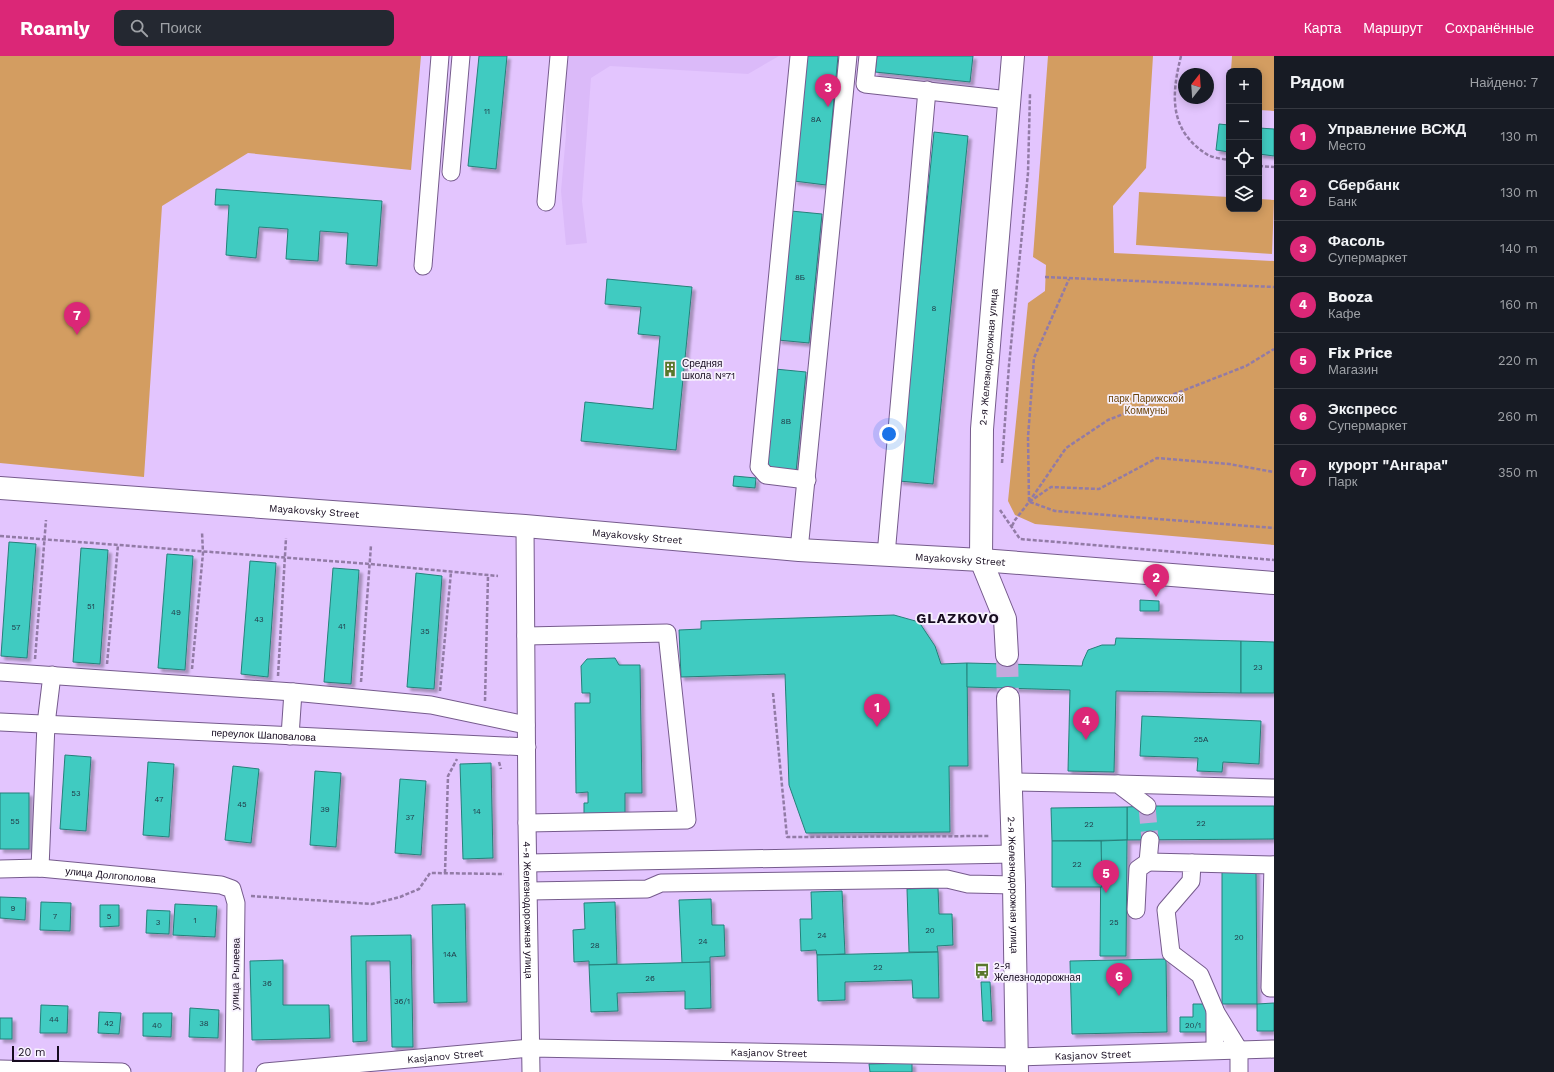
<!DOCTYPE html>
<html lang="ru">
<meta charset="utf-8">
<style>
:root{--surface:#171b24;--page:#242831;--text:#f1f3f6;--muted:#9ea1a6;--line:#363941;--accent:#db2777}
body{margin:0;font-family:"Work Sans",sans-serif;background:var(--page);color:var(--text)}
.controls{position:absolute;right:12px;top:12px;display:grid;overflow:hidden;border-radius:8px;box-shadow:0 2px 10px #0003}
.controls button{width:36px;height:36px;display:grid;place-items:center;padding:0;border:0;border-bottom:1px solid var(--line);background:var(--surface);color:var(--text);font:20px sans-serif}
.compass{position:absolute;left:1178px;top:12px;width:36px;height:36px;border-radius:50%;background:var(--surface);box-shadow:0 2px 10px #0003;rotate:17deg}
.scale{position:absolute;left:12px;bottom:10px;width:47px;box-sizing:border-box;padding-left:4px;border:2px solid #160b1f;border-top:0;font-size:11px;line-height:14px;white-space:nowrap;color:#160b1f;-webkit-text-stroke:3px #f7f1fd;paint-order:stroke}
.you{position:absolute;left:889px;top:378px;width:14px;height:14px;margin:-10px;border:3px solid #fff;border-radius:50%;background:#1a73e8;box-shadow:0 0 0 6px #1a73e833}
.badge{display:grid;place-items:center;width:26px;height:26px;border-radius:50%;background:var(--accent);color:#fff;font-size:13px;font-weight:700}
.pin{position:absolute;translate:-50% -33px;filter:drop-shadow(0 1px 2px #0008)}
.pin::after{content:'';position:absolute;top:21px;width:14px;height:12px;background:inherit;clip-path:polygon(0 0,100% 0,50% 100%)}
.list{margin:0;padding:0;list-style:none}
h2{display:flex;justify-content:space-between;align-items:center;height:52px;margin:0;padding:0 16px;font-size:17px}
h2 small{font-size:13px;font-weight:400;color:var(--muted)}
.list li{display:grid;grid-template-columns:26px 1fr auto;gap:12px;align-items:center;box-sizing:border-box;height:56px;padding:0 16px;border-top:1px solid var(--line)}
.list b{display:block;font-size:15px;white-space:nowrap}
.list p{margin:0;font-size:13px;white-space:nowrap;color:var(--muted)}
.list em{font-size:13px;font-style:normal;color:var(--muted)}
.icon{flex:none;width:22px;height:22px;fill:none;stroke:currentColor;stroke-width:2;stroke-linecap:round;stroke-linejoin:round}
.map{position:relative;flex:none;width:1274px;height:1016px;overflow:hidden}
header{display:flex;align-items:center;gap:24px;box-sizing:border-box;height:56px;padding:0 20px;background:var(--accent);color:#fff}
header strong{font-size:19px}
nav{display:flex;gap:22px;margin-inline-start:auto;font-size:14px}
.search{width:280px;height:36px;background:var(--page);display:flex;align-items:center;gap:10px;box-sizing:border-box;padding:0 14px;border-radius:8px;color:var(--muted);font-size:15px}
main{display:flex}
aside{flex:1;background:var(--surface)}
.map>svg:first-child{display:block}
.built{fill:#dbbaf9}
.green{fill:#d39d61}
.building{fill:#41cbc1;stroke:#25807a;filter:url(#shadow)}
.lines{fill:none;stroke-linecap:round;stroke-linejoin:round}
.minor-tunnel{stroke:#c4a9dd;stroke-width:17;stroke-dasharray:17 8;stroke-linecap:butt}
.major-tunnel{stroke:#c4a9dd;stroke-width:22;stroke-dasharray:22 11;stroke-linecap:butt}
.minor-casing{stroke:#765b8d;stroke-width:19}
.major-casing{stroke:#765b8d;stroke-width:24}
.path{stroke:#927ba6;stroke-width:2.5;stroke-dasharray:4 2;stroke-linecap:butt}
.minor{stroke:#fff;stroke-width:17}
.major{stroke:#fff;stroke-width:22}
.labels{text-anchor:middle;stroke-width:3.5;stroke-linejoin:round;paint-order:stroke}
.number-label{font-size:8px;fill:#213b48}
.street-label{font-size:10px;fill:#160b1f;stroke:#f7f1fd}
.poi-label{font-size:10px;fill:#160b1f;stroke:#f7f1fd;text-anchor:start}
.park-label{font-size:10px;fill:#6d4409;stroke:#f7f1fd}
.district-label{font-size:14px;font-weight:bold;letter-spacing:1px;fill:#160b1f;stroke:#f7f1fd}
</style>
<header>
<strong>Roamly</strong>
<div class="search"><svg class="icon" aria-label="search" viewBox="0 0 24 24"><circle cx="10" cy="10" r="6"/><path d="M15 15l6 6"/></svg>Поиск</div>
<nav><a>Карта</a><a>Маршрут</a><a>Сохранённые</a></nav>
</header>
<main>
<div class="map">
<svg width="1274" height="1016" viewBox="0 0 1274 1016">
<defs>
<filter id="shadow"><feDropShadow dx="3.5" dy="3.5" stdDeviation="1" flood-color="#0004"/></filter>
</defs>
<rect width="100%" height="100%" fill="#e3c5fe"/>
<!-- built -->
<polygon class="built" points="569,0 779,0 748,18 610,10 591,22 582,145 587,187 566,189 561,135 566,79 565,21"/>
<!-- green -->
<g class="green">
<polygon points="0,0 421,0 411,114 248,97 162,150 144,421 0,407"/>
<polygon points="1048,0 1153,0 1146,112 1113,150 1114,197 1274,205 1274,489 1035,468 1015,459 1008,445 1028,247 1045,235 1046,209 1033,201"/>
<polygon points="1232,0 1274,0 1274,55 1259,54 1259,15 1231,15"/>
<polygon points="1139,136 1229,141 1229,153 1259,153 1259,143 1274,144 1272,198 1136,189"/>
</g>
<!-- building -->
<g class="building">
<polygon points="479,0 507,0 496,113 468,110"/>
<polygon points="807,0 838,0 826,129 794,125"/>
<polygon points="877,0 973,0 970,26 875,16"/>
<polygon points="1219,68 1229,69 1229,96 1216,94"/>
<polygon points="1259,72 1274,73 1274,100 1259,98"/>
<polygon points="934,76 968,80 933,428 899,425"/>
<polygon points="216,133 382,145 377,210 346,208 348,177 320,175 318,205 286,203 288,173 259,171 256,202 226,199 229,149 215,149"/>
<polygon points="791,155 822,158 809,287 778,284"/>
<polygon points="607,223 692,231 676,394 581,385 585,346 653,353 660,280 638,278 641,251 605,248"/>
<polygon points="775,313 806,316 796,416 765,413"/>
<polygon points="734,420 756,422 755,432 733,430"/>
<polygon points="9,486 36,488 27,602 1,600"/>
<polygon points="81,492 108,494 100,608 73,606"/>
<polygon points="167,498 193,500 185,614 158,612"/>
<polygon points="250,505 276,507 268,621 241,618"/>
<polygon points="333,512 359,514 351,628 324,626"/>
<polygon points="416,517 442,520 434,633 407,631"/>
<polygon points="1140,544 1159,545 1159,555 1140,555"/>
<polygon points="894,559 919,566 935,590 941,608 967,607 968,710 949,710 950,776 806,777 789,729 785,618 681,621 679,574 701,573 701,565"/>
<polygon points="1116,582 1241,585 1241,637 1116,635 1114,716 1068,715 1070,634 967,631 967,607 1082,610 1083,605 1088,594 1102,589 1115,589"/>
<polygon points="1241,585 1274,586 1274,637 1241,637"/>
<polygon points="615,602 619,609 640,609 642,737 625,737 625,759 584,759 584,747 588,747 588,736 576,737 575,647 590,647 590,637 582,637 581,610 587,603"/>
<polygon points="1142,660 1261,665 1259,708 1223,706 1222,716 1197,715 1198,702 1140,700"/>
<polygon points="65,699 91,701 86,775 60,773"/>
<polygon points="148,706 174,708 169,781 143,779"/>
<polygon points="491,707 493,802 463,803 460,708"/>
<polygon points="233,710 259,713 251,787 225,784"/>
<polygon points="315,715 341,717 336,791 310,789"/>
<polygon points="400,723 426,725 421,799 395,797"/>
<rect x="0" y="737" width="29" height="56"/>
<polygon points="1147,750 1274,750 1274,783 1127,784 1127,751"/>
<polygon points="1127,751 1127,784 1052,785 1051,752"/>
<polygon points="1127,784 1126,900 1100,900 1101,785"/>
<polygon points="1052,785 1101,785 1102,831 1052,831"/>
<polygon points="1222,814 1256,814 1257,948 1222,948"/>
<polygon points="938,832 939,858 952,858 953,889 937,890 938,896 909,896 907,833"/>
<polygon points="842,835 845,898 817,899 816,894 801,895 800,863 812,863 811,836"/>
<polygon points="0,841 26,842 25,864 0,862"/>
<polygon points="711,843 712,869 724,869 725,900 710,901 710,906 682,907 679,844"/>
<polygon points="41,846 71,847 70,875 40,874"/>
<polygon points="615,846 617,908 589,909 589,905 574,906 573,874 585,873 584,847"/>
<polygon points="175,848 217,850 215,881 173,879"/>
<polygon points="465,848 467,946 434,947 432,849"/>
<polygon points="100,849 119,849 119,870 100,871"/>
<polygon points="147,854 170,855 169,878 146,877"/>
<polygon points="411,879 413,991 392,991 390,905 366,905 367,985 353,986 351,880"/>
<polygon points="938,896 939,942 913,942 912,924 845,926 845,944 818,945 817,899"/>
<polygon points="1166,903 1167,976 1072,978 1070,905"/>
<polygon points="283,904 283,949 329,949 330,982 252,984 250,905"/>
<polygon points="710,906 711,952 685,953 685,935 617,937 618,955 591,956 589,909"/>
<polygon points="981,926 990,926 992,965 983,965"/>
<polygon points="1274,947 1274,975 1257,975 1257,948"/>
<polygon points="1193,948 1207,948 1207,976 1180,976 1180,961 1193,961"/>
<polygon points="41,949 68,950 67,977 40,977"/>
<polygon points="190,952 219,954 218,982 189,981"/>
<polygon points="99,956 121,957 119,978 98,977"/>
<polygon points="143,957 172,957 171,981 143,980"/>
<rect x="0" y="962" width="12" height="21"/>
<polygon points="912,1007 912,1016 870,1016 869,1008"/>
</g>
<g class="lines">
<!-- minor-tunnel -->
<polyline class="minor-tunnel" points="1147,750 1150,784"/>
<!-- major-tunnel -->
<polyline class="major-tunnel" points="1007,599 1008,642"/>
<!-- minor casing -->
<g class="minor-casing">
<g id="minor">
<polyline points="799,0 759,411 766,419 807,424"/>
<polyline points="868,0 865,28 1009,44"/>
<polyline points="451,116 461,0"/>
<polyline points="546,146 559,0"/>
<polyline points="423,210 440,0"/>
<path id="s1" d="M525 470 527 767 531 1016"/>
<polyline points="799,494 848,0"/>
<polyline points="886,499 927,34"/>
<polyline points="526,580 667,577 687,764 527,767"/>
<polyline points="0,616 293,636 431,649 526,669"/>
<path id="s2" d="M0 666 527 691"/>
<polyline points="290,680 293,636"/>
<polyline points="1011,726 1118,728 1147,750"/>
<polyline points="1118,728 1274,732"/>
<polyline points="1150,784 1148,806 1192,807 1191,825 1166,854 1171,897 1200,919 1215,954 1215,994"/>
<polyline points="528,807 1013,798"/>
<polyline points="1192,807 1274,809"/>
<polyline points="1273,809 1270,932 1274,932"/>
<polyline points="40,812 46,668 52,619"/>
<path id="s3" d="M0 813 40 812 221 829 232 833 236 847 234 1016"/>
<polyline points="529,835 647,833 661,827 947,823 968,828 1014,829"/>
<polyline points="1136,854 1138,813 1148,806"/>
<polyline points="1215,955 1239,994 1239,1016"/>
<polyline points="0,1013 122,1016"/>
<path id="s4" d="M265 1016 531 992 1017 1001 1274 993"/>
</g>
</g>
<!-- major casing -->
<g class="major-casing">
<g id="major">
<path id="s5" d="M0 432 525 470 799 494 981 504 1274 527"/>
<path id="s6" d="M1007 599 1005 563 981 504 982 373 1013 0"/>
<path id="s7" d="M1008 642 1014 829 1017 1016"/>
</g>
</g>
<!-- path -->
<g class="path">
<path d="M1181 0C1171 40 1169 75 1208 99 1214 102 1223 103 1229 104"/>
<polyline points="1259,110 1274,111"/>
<polyline points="1045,221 1274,231"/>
<polyline points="1002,407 1009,309 1028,117 1030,38"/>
<polyline points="1029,445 1028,381 1034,302 1069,223"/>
<polyline points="1029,446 1066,392 1108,364 1246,310 1274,293"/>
<polyline points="1030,446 1055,455 1274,472"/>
<polyline points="1000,454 1020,483 1274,504"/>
<polyline points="1012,470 1015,464 1029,446 1051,431 1099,433 1157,402 1229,408 1274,416"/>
<polyline points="0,480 370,508 498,520"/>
<polyline points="35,603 46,464"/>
<polyline points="107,608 118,489"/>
<polyline points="192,613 203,497 202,476"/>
<polyline points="278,620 286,482"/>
<polyline points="361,626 371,489"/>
<polyline points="440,635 451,516"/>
<polyline points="773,637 787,781 989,780"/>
<polyline points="485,645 488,519"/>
<polyline points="499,706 501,713"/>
<polyline points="445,817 448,720 457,703"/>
<polyline points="251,840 372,848 400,841 419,833 430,817 504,818"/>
</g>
<!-- minor -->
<use href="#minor" class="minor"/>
<!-- major -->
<use href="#major" class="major"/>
</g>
<!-- icons -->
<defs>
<g id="building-bare" transform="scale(1.2)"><path d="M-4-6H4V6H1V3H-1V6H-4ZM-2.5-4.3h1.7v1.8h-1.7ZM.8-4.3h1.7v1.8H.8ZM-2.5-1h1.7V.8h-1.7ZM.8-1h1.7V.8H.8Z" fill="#59772c" stroke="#f7f1fd" stroke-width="2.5" paint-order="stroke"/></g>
<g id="bus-bare" transform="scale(1.2)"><path d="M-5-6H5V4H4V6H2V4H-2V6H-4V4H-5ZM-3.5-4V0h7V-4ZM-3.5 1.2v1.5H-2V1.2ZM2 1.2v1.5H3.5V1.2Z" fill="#59772c" stroke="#f7f1fd" stroke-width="2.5" paint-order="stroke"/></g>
</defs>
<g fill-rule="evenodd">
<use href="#building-bare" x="670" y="313"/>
<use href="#bus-bare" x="982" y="915"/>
</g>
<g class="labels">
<!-- number labels -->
<g class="number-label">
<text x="487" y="58">11</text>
<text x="816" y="66">8А</text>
<text x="800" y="224">8Б</text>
<text x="934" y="255">8</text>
<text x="786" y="368">8В</text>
<text x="91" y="553">51</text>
<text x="176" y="559">49</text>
<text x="259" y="566">43</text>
<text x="342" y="573">41</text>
<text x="16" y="574">57</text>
<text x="425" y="578">35</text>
<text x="1258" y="614">23</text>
<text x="1201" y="686">25А</text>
<text x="76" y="740">53</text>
<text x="159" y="746">47</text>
<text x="242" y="751">45</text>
<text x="325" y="756">39</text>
<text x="477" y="758">14</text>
<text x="410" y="764">37</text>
<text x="15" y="768">55</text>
<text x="1201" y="770">22</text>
<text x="1089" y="771">22</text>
<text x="1077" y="811">22</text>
<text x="13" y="855">9</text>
<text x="55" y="863">7</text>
<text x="109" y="863">5</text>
<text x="195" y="867">1</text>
<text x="158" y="869">3</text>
<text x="1114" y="869">25</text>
<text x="930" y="877">20</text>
<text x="822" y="882">24</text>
<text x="1239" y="884">20</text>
<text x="703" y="888">24</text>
<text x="595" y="892">28</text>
<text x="450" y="901">14А</text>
<text x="878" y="914">22</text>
<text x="650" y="925">26</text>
<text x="267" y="930">36</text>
<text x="402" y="948">36/1</text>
<text x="54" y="966">44</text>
<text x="109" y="970">42</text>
<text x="204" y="970">38</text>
<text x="157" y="972">40</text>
<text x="1193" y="972">20/1</text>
</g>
<!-- street labels -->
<g class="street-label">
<text dy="4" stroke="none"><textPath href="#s6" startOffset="303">2-я Железнодорожная улица</textPath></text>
<text dy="4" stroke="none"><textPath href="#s5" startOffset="315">Mayakovsky Street</textPath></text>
<text dy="4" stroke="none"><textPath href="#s5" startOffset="639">Mayakovsky Street</textPath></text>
<text dy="4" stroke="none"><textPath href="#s5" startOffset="963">Mayakovsky Street</textPath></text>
<text dy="4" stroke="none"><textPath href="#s2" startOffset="264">переулок Шаповалова</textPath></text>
<text dy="4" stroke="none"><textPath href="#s3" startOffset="111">улица Долгополова</textPath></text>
<text dy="4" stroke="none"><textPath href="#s7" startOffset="187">2-я Железнодорожная улица</textPath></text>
<text dy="4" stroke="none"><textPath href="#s1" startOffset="384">4-я Железнодорожная улица</textPath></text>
<text transform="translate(235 918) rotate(-89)" y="4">улица Рылеева</text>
<text dy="4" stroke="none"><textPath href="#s4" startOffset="505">Kasjanov Street</textPath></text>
<text dy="4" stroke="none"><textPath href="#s4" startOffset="829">Kasjanov Street</textPath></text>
<text dy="4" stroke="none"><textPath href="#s4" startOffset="181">Kasjanov Street</textPath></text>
</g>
<!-- poi labels -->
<g class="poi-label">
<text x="682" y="311">Средняя<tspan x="682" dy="12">школа №71</tspan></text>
<text x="994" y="913">2-я<tspan x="994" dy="12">Железнодорожная</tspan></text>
</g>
<!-- park labels -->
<g class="park-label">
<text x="1146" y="346">парк Парижской<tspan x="1146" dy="12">Коммуны</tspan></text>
</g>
<!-- district labels -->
<g class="district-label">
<text x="958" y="567">GLAZKOVO</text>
</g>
</g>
</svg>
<div class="controls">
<button>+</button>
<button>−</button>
<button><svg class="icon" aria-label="locate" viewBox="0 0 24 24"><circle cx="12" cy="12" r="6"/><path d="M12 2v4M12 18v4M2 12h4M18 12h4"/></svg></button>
<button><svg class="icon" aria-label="layers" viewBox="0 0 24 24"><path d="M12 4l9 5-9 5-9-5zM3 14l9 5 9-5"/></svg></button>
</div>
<svg class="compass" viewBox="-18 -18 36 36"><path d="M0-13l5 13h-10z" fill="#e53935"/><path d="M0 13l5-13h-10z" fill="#9ea1a6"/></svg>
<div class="scale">20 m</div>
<div class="you"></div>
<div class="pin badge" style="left:877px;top:671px">1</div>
<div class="pin badge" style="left:1156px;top:541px">2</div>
<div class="pin badge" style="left:828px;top:51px">3</div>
<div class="pin badge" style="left:1086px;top:684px">4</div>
<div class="pin badge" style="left:1106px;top:837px">5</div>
<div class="pin badge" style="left:1119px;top:940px">6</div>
<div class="pin badge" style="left:77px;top:279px">7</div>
</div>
<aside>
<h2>Рядом<small>Найдено: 7</small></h2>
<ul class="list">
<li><span class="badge">1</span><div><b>Управление ВСЖД</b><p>Место</p></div><em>130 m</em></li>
<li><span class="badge">2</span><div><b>Сбербанк</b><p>Банк</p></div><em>130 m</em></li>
<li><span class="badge">3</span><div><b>Фасоль</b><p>Супермаркет</p></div><em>140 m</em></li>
<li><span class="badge">4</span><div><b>Booza</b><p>Кафе</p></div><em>160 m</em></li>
<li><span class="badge">5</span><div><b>Fix Price</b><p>Магазин</p></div><em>220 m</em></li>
<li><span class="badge">6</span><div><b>Экспресс</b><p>Супермаркет</p></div><em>260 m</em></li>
<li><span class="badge">7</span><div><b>курорт &quot;Ангара&quot;</b><p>Парк</p></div><em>350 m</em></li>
</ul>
</aside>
</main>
